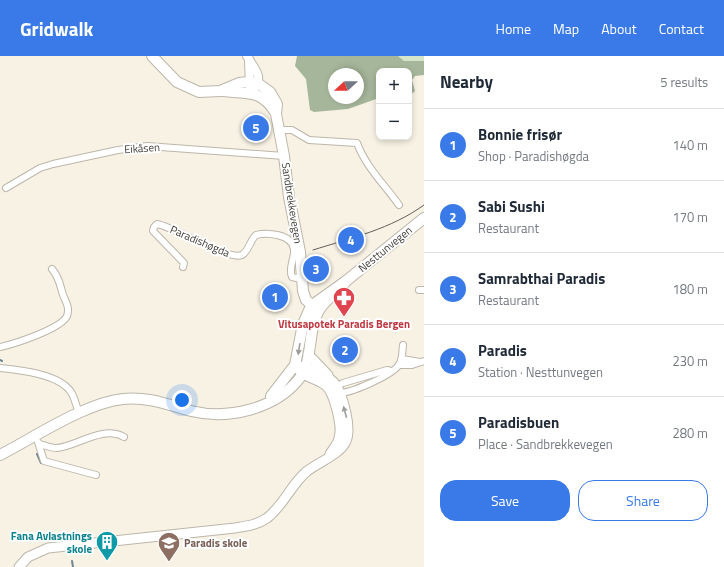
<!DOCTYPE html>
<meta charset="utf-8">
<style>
:root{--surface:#fff;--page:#f6f6f7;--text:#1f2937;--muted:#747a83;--line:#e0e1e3;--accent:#3a7ae8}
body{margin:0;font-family:"Titillium Web",sans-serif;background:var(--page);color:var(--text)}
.controls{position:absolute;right:12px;top:12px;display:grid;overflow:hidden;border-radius:8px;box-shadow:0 2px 6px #0003}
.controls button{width:36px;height:36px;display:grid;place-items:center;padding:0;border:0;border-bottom:1px solid var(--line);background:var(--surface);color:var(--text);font:20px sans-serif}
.compass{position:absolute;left:328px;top:12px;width:36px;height:36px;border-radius:50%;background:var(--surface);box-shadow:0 2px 6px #0003;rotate:249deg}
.you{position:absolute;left:182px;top:344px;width:14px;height:14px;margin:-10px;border:3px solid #fff;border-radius:50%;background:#1a73e8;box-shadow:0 0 0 6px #1a73e833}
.badge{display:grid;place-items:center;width:26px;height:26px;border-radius:50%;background:var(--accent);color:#fff;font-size:13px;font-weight:700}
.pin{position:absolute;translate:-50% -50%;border:2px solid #fff;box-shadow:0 1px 4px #0006}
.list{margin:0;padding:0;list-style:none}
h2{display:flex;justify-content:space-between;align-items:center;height:52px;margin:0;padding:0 16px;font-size:17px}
h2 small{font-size:13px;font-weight:400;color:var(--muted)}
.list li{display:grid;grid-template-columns:26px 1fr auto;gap:12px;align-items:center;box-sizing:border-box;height:72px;padding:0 16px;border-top:1px solid var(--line)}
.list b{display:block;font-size:15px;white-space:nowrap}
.list p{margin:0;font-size:13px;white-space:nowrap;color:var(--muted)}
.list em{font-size:13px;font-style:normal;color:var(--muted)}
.actions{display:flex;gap:8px;padding:12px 16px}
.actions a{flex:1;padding:9px 0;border:1px solid var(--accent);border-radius:16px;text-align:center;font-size:14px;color:var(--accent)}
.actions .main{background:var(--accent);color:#fff}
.map{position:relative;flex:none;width:424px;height:511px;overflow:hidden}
header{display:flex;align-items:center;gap:24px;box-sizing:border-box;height:56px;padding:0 20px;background:var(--accent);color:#fff}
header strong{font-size:19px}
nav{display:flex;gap:22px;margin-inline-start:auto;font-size:14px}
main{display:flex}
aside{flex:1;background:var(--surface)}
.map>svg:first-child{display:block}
.green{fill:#d4e5c9}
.forest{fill:#a6b69a;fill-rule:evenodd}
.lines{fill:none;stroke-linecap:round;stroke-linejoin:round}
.stream{stroke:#708691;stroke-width:2}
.minor-casing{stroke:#bcb7aa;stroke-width:8}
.tertiary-casing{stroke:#bcb7aa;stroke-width:10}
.secondary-casing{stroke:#bcb7aa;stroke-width:11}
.primary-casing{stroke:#bcb7aa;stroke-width:12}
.minor{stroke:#fff;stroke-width:6}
.tertiary{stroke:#fff;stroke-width:8}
.secondary{stroke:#fff;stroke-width:9}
.primary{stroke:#fff;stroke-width:10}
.tram{stroke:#625f58;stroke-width:1}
.oneway{fill:#9f9e9b}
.labels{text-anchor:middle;stroke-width:4;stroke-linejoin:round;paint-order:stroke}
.street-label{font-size:11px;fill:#3f3d37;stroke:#fff}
.health-label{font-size:11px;font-weight:bold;fill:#be3a42;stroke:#fff}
.culture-label{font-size:11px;font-weight:bold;fill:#0d838f;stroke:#fff;text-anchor:end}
.education-label{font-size:11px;font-weight:bold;fill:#785e54;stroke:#fff;text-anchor:start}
</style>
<header>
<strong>Gridwalk</strong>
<nav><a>Home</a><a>Map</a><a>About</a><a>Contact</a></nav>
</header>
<main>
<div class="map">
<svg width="424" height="511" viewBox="0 0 424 511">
<rect width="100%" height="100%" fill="#f8f2e5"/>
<!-- green -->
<polygon class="green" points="398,0 424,0 424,5 404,5"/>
<!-- forest -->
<path class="forest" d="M297 0H398L404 5H424V19L415 20 412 24 415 35 409 40V15H379V42L348 53 314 56 310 54 306 23 295 10ZM334 18H358V42H334Z"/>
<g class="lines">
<!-- stream -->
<g class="stream">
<polyline points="0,304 2,305"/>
<polyline points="37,398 41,407"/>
<polyline points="72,505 73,511"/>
</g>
<!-- minor casing -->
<g class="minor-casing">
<g id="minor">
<path d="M280 74H292L309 84 357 87C366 111 384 128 399 149"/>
<polyline points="6,132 40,112 53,108 118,94 147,90 284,100"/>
<path d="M183 211 184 207 153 175 154 171 157 168C175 171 228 205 242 199 249 195 250 184 256 179 267 176 292 178 294 193 295 203 288 211 292 221L301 223"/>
<polyline points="419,234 424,234"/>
<path d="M0 291C14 288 61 273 67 260 70 252 66 246 63 239 60 229 59 221 52 213"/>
<polyline points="402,303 420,306"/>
<polyline points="399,309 412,309 424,305"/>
<path d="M0 312C20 314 59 318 71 336 75 342 76 350 79 357"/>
<polyline points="334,332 343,327 387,314 391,315"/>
<path d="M336 337C348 339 390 320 398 310 403 305 402 296 403 289"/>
<polyline points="38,386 44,405 96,419"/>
<path d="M39 388C45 389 50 392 57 392 78 390 102 369 124 381"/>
</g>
</g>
<!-- tertiary casing -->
<g class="tertiary-casing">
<g id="tertiary">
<path d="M247 0C256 16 265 20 251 37"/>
<polyline points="249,3 250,31"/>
</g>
</g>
<!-- secondary casing -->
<g class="secondary-casing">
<g id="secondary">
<polyline points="308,298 328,319"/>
<path d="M298 313C305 322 316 322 325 329 334 335 343 371 339 382 338 388 333 393 330 398"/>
<path d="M19 511 28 501 48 492 235 472C247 470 257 469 267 462 283 450 291 429 306 416 318 406 340 399 346 385 352 372 343 341 336 329 329 319 311 312 299 310"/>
</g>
</g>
<!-- primary casing -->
<g class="primary-casing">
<g id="primary">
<polyline points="152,0 177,26 199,36 220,35 239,27 248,26 259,28 270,36 277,48 276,58 284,100 289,141 300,196 303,235 306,244 318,254"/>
<path d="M223 35C247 38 261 33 275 56"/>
<polyline points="271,340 295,309 303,268 311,250 346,225 424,162"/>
<path d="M0 399C35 381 85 347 123 343 147 340 169 349 191 355 228 364 275 353 299 323 314 304 307 276 318 256 324 244 338 236 346 225"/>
</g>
</g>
<!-- minor -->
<use href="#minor" class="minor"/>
<!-- tertiary -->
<use href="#tertiary" class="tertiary"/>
<!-- secondary -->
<use href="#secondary" class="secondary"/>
<!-- primary -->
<use href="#primary" class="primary"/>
<!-- tram -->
<path class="tram" d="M313 194C351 182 391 173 424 149"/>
</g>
<!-- one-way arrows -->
<defs><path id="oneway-solid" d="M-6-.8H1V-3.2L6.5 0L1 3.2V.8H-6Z"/></defs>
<g class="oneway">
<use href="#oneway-solid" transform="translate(299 293) rotate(99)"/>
<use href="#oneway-solid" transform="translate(345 356) rotate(-105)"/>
</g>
<!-- icons -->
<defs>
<g id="pharmacy-pin" transform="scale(1.15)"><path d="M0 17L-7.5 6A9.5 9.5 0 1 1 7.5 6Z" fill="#e0444e" stroke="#fff"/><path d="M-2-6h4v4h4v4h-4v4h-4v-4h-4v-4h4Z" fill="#fff"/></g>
<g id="building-pin" transform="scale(1.15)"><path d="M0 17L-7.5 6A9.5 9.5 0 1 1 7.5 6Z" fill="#0f9aa8" stroke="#fff"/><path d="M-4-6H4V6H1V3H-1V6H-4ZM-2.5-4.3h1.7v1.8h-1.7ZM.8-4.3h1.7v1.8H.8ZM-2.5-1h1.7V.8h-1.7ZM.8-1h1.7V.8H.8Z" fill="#fff"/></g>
<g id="school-pin" transform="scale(1.15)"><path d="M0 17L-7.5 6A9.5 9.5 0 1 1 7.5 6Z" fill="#8d6e63" stroke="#fff"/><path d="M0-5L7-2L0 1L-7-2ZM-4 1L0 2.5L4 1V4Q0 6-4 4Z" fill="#fff"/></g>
</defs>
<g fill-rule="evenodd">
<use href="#pharmacy-pin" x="344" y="242"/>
<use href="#building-pin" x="107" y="486"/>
<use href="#school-pin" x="169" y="487"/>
</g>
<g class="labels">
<!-- street labels -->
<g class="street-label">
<text transform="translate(142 92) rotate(-4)" y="4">Eikåsen</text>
<text transform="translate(292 147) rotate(81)" y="4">Sandbrekkevegen</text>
<text transform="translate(200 185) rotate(23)" y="4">Paradishøgda</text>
<text transform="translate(385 193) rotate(-39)" y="4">Nesttunvegen</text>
</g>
<!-- health labels -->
<g class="health-label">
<text x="344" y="272">Vitusapotek Paradis Bergen</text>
</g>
<!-- culture labels -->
<g class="culture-label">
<text x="92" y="484">Fana Avlastnings<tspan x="92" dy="13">skole</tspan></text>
</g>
<!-- education labels -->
<g class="education-label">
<text x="184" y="491">Paradis skole</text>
</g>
</g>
</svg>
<div class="controls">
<button>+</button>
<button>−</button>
</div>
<svg class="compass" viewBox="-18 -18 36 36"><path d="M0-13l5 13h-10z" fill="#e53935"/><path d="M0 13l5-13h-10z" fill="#747a83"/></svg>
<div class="you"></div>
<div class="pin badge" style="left:275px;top:241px">1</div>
<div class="pin badge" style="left:345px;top:294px">2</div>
<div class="pin badge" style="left:316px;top:213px">3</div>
<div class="pin badge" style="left:351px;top:184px">4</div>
<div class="pin badge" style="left:256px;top:72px">5</div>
</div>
<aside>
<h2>Nearby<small>5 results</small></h2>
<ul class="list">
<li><span class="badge">1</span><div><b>Bonnie frisør</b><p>Shop · Paradishøgda</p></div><em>140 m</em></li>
<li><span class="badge">2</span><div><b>Sabi Sushi</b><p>Restaurant</p></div><em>170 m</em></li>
<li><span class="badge">3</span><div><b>Samrabthai Paradis</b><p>Restaurant</p></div><em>180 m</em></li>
<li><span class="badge">4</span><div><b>Paradis</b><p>Station · Nesttunvegen</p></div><em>230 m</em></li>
<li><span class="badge">5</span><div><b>Paradisbuen</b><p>Place · Sandbrekkevegen</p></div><em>280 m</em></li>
</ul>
<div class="actions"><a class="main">Save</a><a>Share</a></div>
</aside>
</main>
